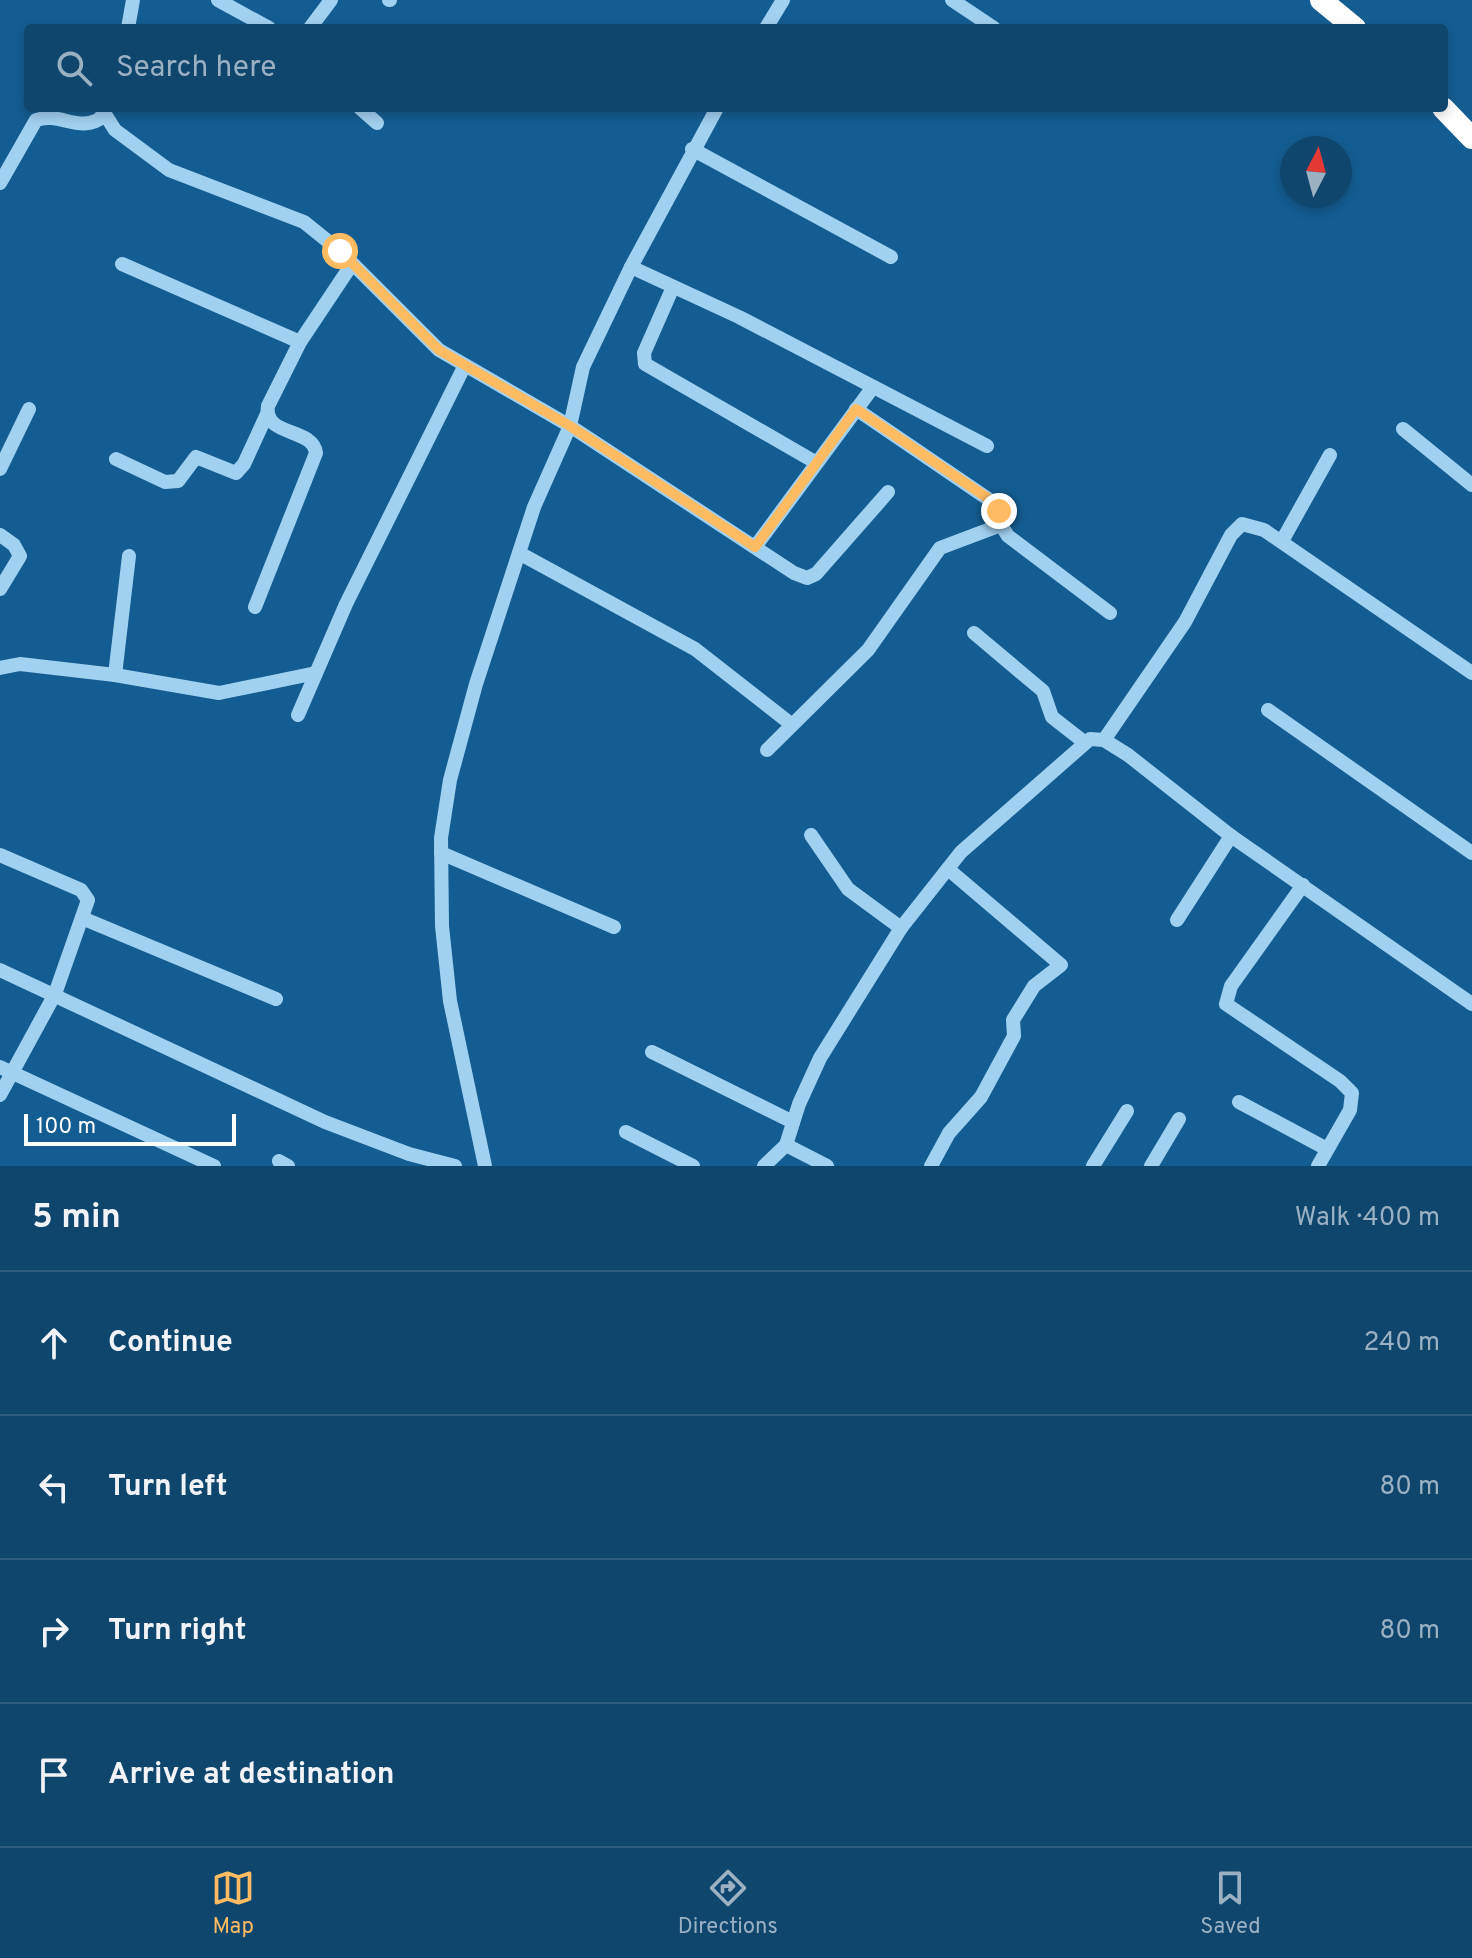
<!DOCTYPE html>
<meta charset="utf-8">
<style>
:root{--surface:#0f466e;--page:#1d5076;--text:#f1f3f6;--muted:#9bb1c2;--line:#2f5e81;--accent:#ffbb62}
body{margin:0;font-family:Overpass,sans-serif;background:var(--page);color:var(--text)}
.compass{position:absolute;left:1280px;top:136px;width:72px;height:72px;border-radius:50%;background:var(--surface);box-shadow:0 4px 12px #0003;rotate:6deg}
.scale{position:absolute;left:24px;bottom:20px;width:212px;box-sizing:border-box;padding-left:8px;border:4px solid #fff;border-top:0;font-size:22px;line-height:28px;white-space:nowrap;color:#fff;-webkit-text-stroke:6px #145d92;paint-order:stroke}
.stop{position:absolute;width:24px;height:24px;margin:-18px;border:6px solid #ffbb62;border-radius:50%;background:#fff}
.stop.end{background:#ffbb62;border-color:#fff;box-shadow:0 2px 8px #0008}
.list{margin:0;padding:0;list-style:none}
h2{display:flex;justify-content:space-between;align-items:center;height:104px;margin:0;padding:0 32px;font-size:34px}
h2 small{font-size:26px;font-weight:400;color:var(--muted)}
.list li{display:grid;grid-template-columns:52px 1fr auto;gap:24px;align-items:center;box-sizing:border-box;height:144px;padding:0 32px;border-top:2px solid var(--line)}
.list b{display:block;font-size:30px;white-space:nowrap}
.list em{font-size:26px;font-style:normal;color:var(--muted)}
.icon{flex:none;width:44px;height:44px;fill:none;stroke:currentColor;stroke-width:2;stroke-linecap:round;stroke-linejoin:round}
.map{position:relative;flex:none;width:1472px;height:1166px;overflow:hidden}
.search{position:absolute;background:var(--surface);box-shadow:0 4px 12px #0003;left:24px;right:24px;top:24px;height:88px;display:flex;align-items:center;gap:20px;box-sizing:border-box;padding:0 28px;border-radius:8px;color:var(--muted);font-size:30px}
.sheet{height:680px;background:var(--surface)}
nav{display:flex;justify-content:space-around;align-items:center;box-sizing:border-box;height:112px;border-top:2px solid var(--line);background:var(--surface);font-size:22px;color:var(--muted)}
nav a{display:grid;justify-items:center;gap:4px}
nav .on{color:var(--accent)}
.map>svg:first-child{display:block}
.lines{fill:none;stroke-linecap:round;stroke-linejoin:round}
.minor{stroke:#a1d1f1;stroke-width:14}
.highway{stroke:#fff;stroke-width:22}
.route{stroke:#ffbb62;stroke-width:10}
</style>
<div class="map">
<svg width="1472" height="1166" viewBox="0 0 1472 1166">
<rect width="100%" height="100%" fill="#145d92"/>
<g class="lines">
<!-- minor -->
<g class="minor">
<polyline points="218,0 269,28"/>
<polyline points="389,0 390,0"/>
<polyline points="952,0 994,28"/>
<polyline points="128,28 133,0"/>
<polyline points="310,28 331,0"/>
<polyline points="766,28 783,0"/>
<polyline points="101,108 115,130 169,170 304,222 340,251 439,350 570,426 794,573 807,578 816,574 888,492"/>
<polyline points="360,108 377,123"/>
<polyline points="692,149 891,257"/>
<path d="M0 183 36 120C60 111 80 135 104 116"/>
<polyline points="122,264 300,342"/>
<polyline points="631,267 739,317 987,446"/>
<polyline points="673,287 644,353 645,364 815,462"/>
<polyline points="856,409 997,505 1001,525 1008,536 1110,613"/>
<polyline points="1403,429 1472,485"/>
<polyline points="116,459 165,482 178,481 196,457 236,473 244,464 267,414"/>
<polyline points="0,469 29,409"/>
<polyline points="0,535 14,545 20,556 0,589"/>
<polyline points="1282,541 1330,455"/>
<polyline points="755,547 873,387"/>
<polyline points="519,553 695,649 791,724"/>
<path d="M255 607 316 453C313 427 263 437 268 406L300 342 352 264"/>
<polyline points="974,633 1043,691 1052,717 1084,742"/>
<polyline points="0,668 20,664 115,675 129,556"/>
<polyline points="115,675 219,693 316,673"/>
<polyline points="1268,710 1472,853"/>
<polyline points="298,715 346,604 464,367"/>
<polyline points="1104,740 1185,622 1231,535 1242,524 1264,530 1472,673"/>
<polyline points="767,750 868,650 940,548 1001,525"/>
<polyline points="811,835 848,889 901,928"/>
<polyline points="441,853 614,927"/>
<polyline points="0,855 81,890 88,900 55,994 0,1095"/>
<polyline points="1303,885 1231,986 1226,1004 1340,1081 1352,1093 1350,1110 1318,1166"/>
<polyline points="82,918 276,999"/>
<polyline points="1177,920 1231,836"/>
<polyline points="0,970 325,1122 409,1154 455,1166"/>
<polyline points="652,1052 793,1122"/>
<polyline points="0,1067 214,1166"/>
<polyline points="1239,1102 1327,1149"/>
<polyline points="626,1132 693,1166"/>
<polyline points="786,1145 799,1104 820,1058 901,928 961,852 1090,739 1104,740 1128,755 1231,836 1472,1004"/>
<polyline points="279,1161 288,1166"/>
<polyline points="485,1166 450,1001 442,926 441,838 450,780 476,684 534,507 570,426 583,367 631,267 717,108"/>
<polyline points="764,1166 786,1145 827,1166"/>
<polyline points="931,1166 949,1133 981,1097 1014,1036 1013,1020 1034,986 1061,965 948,869"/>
<polyline points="1093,1166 1127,1111"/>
<polyline points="1151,1166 1179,1119"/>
</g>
<!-- highway -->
<g class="highway">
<polyline points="1321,0 1355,28"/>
<polyline points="1443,108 1472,138"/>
</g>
</g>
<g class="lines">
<!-- route -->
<polyline class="route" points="340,251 439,350 570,426 755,547 856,409 989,499 999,511"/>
</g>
</svg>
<svg class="compass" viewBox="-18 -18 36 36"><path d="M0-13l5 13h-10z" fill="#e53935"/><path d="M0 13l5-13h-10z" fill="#9bb1c2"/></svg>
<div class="scale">100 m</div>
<div class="stop" style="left:340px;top:251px"></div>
<div class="stop end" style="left:999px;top:511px"></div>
<div class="search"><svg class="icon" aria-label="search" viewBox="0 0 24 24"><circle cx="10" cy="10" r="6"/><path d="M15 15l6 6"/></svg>Search here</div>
</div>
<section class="sheet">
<h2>5 min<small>Walk · 400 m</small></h2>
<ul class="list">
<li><svg class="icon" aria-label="ahead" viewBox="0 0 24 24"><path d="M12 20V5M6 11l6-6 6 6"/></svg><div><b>Continue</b></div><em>240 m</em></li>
<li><svg class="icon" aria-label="left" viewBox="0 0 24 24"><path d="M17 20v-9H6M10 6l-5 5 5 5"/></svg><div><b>Turn left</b></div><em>80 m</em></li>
<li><svg class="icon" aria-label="right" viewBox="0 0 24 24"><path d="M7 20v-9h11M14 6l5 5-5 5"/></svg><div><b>Turn right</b></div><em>80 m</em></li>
<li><svg class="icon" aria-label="arrive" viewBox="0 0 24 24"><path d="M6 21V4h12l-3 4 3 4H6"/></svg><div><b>Arrive at destination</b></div></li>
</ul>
</section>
<nav>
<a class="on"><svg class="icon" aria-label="map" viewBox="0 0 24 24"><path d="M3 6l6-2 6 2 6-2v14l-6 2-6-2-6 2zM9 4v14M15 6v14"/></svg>Map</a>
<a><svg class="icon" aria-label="directions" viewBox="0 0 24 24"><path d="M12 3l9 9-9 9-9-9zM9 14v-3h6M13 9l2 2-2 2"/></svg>Directions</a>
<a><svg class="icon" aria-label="saved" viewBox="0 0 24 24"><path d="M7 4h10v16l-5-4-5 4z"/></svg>Saved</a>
</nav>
